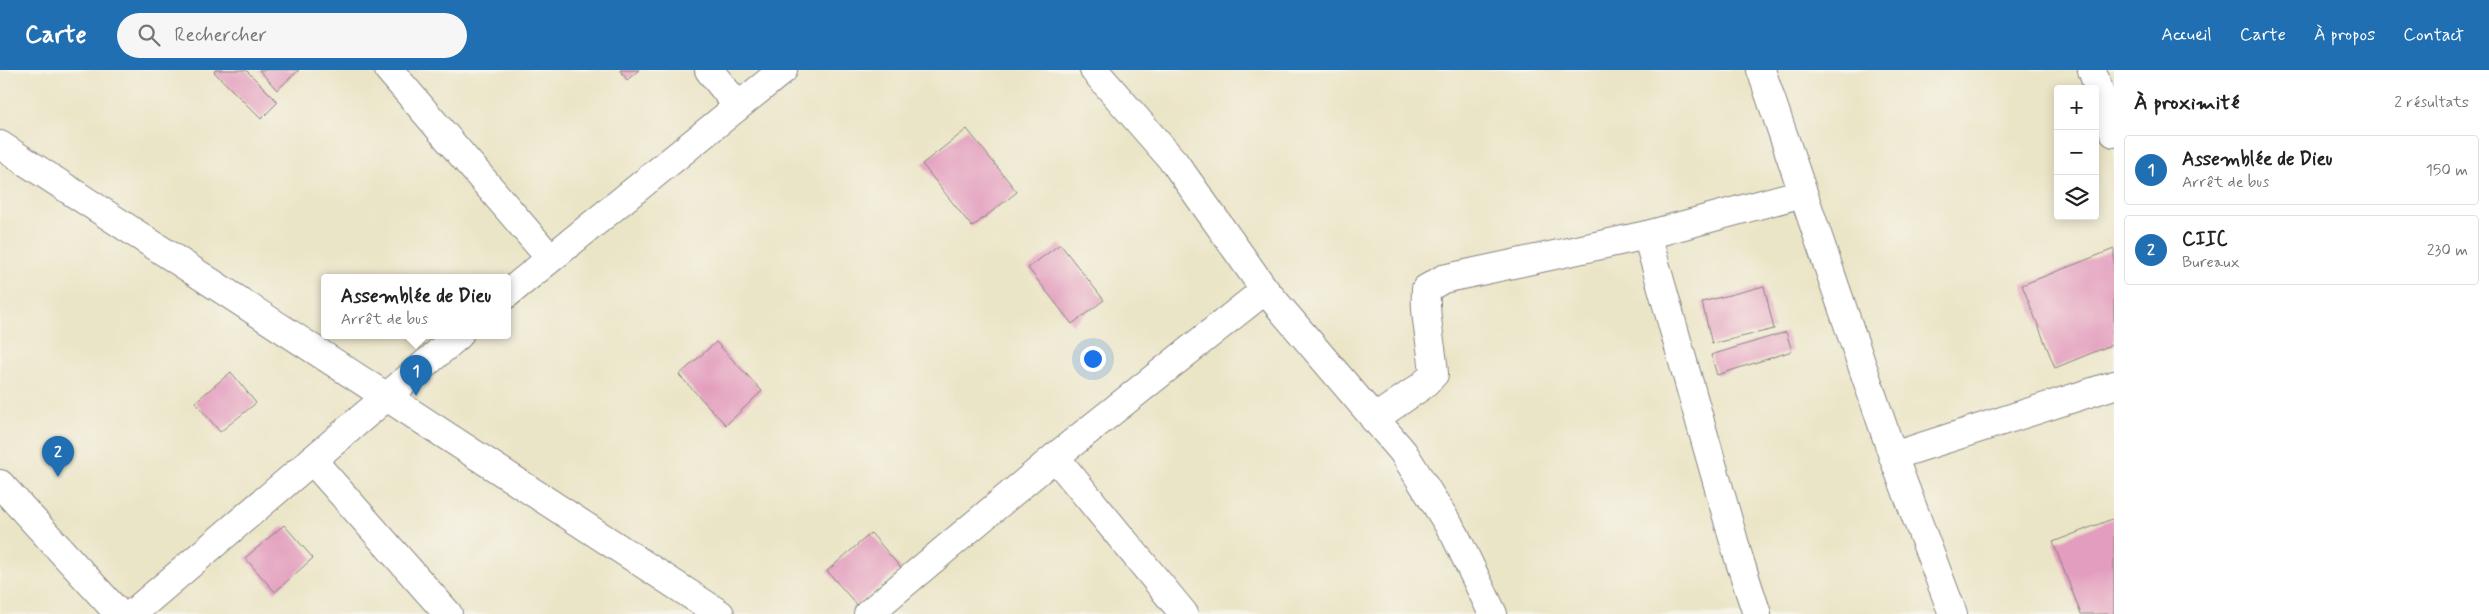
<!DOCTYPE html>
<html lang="fr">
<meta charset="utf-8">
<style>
:root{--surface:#fff;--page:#f6f6f6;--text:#222;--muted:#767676;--line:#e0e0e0;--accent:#1f6fb2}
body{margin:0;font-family:Mynerve,sans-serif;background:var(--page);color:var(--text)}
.controls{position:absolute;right:15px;top:15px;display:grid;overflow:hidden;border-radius:5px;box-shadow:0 2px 12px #0003}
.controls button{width:45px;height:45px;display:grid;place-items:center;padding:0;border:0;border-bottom:1px solid var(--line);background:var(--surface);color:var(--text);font:25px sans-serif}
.you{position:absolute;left:1092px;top:288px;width:18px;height:18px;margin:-12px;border:4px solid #fff;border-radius:50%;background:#1a73e8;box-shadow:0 0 0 8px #1a73e833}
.badge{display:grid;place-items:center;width:32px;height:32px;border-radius:50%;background:var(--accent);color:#fff;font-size:16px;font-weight:700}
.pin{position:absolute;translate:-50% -41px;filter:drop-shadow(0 1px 2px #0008)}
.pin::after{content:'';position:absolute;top:26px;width:18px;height:15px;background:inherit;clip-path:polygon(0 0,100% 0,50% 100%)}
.popup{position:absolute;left:321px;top:204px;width:190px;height:65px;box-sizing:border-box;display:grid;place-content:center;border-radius:5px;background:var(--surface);filter:drop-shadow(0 1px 4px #0005);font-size:16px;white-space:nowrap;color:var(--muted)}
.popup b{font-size:19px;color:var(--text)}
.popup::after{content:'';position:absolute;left:50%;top:100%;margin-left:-10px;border:10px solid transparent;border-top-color:var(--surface)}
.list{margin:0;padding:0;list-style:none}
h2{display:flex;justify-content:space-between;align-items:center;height:65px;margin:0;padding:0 20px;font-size:21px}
h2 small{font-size:16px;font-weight:400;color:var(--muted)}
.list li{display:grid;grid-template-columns:32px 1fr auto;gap:15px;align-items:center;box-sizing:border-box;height:70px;margin:0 10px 10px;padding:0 10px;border:1px solid var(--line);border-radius:5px}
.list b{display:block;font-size:19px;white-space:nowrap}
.list p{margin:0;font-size:16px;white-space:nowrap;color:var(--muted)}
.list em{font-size:16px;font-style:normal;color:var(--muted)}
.icon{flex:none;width:28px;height:28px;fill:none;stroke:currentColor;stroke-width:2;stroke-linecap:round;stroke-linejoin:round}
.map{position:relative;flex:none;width:2114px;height:544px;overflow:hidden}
header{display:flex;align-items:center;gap:30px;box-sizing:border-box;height:70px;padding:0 25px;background:var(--accent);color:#fff}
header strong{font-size:24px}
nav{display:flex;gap:28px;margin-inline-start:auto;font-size:18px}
.search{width:350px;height:45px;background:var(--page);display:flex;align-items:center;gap:12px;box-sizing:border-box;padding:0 18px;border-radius:28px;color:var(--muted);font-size:19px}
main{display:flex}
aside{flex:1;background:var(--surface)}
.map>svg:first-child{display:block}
.building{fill:#e39dbe}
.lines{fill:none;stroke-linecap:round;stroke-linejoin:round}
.minor-casing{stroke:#868481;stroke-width:30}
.tertiary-casing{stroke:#868481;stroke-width:30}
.minor{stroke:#fff;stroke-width:28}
.tertiary{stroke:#fff;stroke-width:28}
</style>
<header>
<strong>Carte</strong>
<div class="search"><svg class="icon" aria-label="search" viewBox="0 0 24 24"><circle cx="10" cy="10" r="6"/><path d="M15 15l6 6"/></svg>Rechercher</div>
<nav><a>Accueil</a><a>Carte</a><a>À propos</a><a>Contact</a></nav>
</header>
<main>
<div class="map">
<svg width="2114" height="544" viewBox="0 0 2114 544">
<rect width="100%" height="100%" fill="#f7f3e8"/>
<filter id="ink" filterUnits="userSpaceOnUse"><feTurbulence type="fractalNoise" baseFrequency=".02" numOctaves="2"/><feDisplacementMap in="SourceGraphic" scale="10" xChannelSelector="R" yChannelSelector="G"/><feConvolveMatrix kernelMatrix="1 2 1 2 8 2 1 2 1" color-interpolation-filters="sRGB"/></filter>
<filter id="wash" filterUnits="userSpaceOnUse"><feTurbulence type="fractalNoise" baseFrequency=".0096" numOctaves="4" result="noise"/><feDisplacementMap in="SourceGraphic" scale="20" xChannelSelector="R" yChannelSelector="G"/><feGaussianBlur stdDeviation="1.12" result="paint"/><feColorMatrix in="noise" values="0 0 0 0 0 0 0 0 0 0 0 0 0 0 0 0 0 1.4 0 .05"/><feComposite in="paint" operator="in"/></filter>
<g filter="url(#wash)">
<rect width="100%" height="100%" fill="#ebe5c7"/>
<g id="blocks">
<!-- building -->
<g class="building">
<polygon points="216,0 246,0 278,32 261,49 214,2"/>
<polygon points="259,0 299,0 277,20"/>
<polygon points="620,0 639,0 627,10"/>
<polygon points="967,59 1017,122 972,157 922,94"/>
<polygon points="1060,174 1104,230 1072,254 1028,198"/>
<polygon points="2114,179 2114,274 2055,298 2022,215"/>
<polygon points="1764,216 1774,259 1712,274 1702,232"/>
<polygon points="1786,262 1792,281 1717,305 1711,285"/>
<polygon points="716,272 762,321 726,355 679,305"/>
<polygon points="231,302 256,333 220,362 195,332"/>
<polygon points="2112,449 2114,455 2114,544 2081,544 2053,472"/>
<polygon points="284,455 313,488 275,522 245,488"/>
<polygon points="871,463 901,498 857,535 827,501"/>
</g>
</g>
</g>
<g filter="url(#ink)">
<use href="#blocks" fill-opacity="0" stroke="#868481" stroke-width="1"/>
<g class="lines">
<!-- minor casing -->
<g class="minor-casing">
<g id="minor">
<polyline points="389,0 550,188"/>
<polyline points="709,0 738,36"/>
<polyline points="1094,0 1175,93 1265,220 1403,382 1455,465 1493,544"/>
<polyline points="1761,0 1893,386 1953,544"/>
<polyline points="2092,0 2114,63"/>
<polyline points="1647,165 1739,489 1757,544"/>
<polyline points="507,224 783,0"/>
<path d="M1374 349 1422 316 1434 304C1432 275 1424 248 1426 219L1443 209 1647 165 1803 123"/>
<polyline points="1893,386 2114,315"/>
<polyline points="1055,387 1184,544"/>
<polyline points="312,390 448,544"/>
<polyline points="0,414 119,544"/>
<polyline points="132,544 459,265"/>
<polyline points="868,544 1055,387 1265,220"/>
</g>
</g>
<!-- tertiary casing -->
<g class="tertiary-casing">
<polyline id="tertiary" points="0,75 720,544"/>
</g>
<!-- minor -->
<use href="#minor" class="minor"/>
<!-- tertiary -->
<use href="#tertiary" class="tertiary"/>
</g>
</g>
</svg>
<div class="controls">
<button>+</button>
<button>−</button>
<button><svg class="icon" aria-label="layers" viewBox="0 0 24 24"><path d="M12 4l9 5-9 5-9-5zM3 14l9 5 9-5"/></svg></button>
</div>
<div class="you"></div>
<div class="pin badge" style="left:416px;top:326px">1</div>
<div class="popup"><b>Assemblée de Dieu</b>Arrêt de bus</div>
<div class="pin badge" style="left:58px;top:407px">2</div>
</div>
<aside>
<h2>À proximité<small>2 résultats</small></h2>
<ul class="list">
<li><span class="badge">1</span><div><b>Assemblée de Dieu</b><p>Arrêt de bus</p></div><em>150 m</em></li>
<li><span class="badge">2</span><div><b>CIIC</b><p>Bureaux</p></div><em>230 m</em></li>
</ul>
</aside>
</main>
